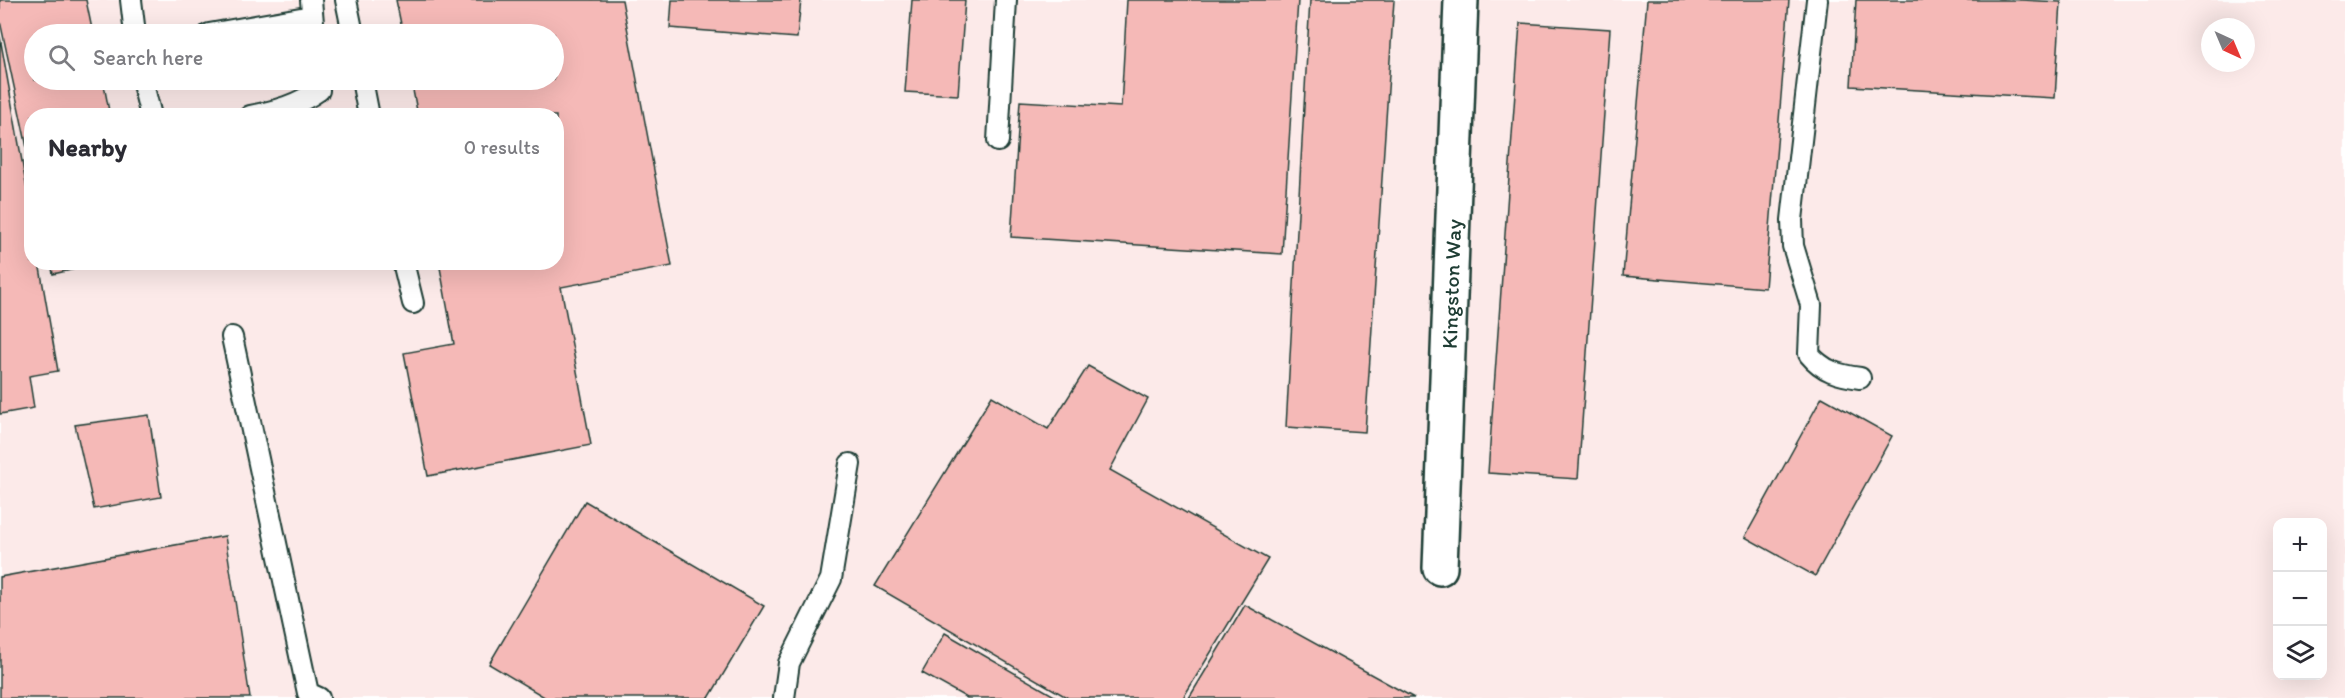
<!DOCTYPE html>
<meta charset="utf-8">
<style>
:root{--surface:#fff;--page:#f7f7f7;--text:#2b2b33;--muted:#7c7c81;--line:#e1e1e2}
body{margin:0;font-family:Itim,sans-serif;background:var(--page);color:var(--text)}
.controls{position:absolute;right:18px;bottom:18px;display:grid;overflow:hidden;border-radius:12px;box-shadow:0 6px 24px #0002}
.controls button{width:54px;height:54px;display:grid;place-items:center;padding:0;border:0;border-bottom:2px solid var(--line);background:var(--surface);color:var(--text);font:30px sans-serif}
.compass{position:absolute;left:2201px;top:18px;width:54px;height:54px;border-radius:50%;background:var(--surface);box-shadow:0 6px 24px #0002;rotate:136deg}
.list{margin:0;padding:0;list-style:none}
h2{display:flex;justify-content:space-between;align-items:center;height:78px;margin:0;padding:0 24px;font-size:26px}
h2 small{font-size:20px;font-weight:400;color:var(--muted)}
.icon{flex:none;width:33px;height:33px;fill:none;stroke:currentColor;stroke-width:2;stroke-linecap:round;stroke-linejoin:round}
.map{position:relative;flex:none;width:2345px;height:698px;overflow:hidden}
.search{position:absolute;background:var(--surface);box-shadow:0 6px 24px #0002;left:24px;top:24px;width:540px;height:66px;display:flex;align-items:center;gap:15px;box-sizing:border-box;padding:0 21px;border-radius:33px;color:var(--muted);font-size:22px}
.panel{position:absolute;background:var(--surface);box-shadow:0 6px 24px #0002;left:24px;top:108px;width:540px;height:162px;border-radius:24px}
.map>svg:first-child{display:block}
.built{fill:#fceae9;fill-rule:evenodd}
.building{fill:#f5b9b7;stroke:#1f3d34;stroke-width:1.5}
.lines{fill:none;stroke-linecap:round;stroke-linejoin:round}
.lane-casing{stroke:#1f3d34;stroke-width:24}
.street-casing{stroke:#1f3d34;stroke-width:38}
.lane{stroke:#fff;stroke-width:20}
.street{stroke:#fff;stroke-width:33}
.labels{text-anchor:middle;stroke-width:4.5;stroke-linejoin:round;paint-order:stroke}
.street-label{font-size:22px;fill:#1f3d34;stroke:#fff}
</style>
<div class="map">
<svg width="2345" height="698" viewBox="0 0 2345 698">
<rect width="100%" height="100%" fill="#fff"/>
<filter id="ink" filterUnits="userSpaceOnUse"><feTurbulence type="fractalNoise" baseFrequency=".0167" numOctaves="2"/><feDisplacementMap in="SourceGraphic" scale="12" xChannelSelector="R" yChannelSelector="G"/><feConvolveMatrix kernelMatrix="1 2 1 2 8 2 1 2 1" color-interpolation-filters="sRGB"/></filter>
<g filter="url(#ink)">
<!-- built -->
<path class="built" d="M0 0H2345V698H0ZM2210 27H2246V63H2210ZM34 34H554V80H34ZM32 116H556V262H32ZM2278 522H2322V676H2278Z"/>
<!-- building -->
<g class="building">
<polygon points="0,0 86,0 93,34 34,34 34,80 103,80 110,116 32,116 32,171 0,21"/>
<polygon points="396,0 622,0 672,266 561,287 591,445 428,476 404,353 454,344 439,262 556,262 556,116 418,116 411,80 554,80 554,34 403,34"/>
<polygon points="672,0 801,0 797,38 670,28"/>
<polygon points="912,0 965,0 958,95 905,92"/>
<polygon points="1127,0 1298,0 1282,254 1011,237 1020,101 1121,107"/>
<polygon points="1310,0 1394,0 1365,432 1286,427"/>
<polygon points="1647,0 1789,0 1765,288 1623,276"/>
<polygon points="1856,0 2022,0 2061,2 2055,98 1851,86"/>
<polygon points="1520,23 1610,29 1578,479 1488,473"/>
<polygon points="0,37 32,218 32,262 39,262 58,371 29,376 34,408 0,414"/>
<polygon points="51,262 106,262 53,274"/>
<polygon points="1088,366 1148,399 1110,470 1268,559 1183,698 1068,698 875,586 992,396 1048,429"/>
<polygon points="1822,397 1892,436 1815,576 1745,537"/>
<polygon points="149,415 161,497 94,509 75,425"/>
<polygon points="585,501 764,606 709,698 546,698 489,664"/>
<polygon points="225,536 250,698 0,698 0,577"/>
<polygon points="1245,605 1414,698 1189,698"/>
<polygon points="945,633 1058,698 967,698 922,673"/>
</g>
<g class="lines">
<!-- lane casing -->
<g class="lane-casing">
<g id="lane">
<polyline points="131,0 135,34"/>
<polyline points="311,0 314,34"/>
<polyline points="346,0 353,34"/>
<path d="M1817 0 1792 220 1793 246 1811 305 1809 354C1823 371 1838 375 1860 378"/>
<polyline points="209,34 312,16"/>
<polyline points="142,80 151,116"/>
<polyline points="362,80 369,116"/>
<path d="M250 116C276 111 298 105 319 90L318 80"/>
<polyline points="998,141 1006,0"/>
<polyline points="403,262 413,303"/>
<polyline points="232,337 308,693 319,698"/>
<polyline points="784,698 789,663 831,579 850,464"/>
</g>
</g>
<!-- street casing -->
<g class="street-casing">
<polyline id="street" points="1440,568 1461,0"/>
</g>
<!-- lane -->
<use href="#lane" class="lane"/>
<!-- street -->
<use href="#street" class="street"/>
</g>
</g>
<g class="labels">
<!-- street labels -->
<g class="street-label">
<text transform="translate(1451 284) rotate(-88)" y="8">Kingston Way</text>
</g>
</g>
</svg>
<div class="controls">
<button>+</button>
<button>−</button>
<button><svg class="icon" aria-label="layers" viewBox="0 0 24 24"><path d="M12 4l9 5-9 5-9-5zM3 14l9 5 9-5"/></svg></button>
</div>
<svg class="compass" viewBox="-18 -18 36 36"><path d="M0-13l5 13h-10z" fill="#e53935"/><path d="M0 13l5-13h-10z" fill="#7c7c81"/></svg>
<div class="search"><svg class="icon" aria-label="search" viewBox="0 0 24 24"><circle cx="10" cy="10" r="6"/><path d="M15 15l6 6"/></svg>Search here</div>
<section class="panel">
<h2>Nearby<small>0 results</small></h2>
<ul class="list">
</ul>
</section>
</div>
